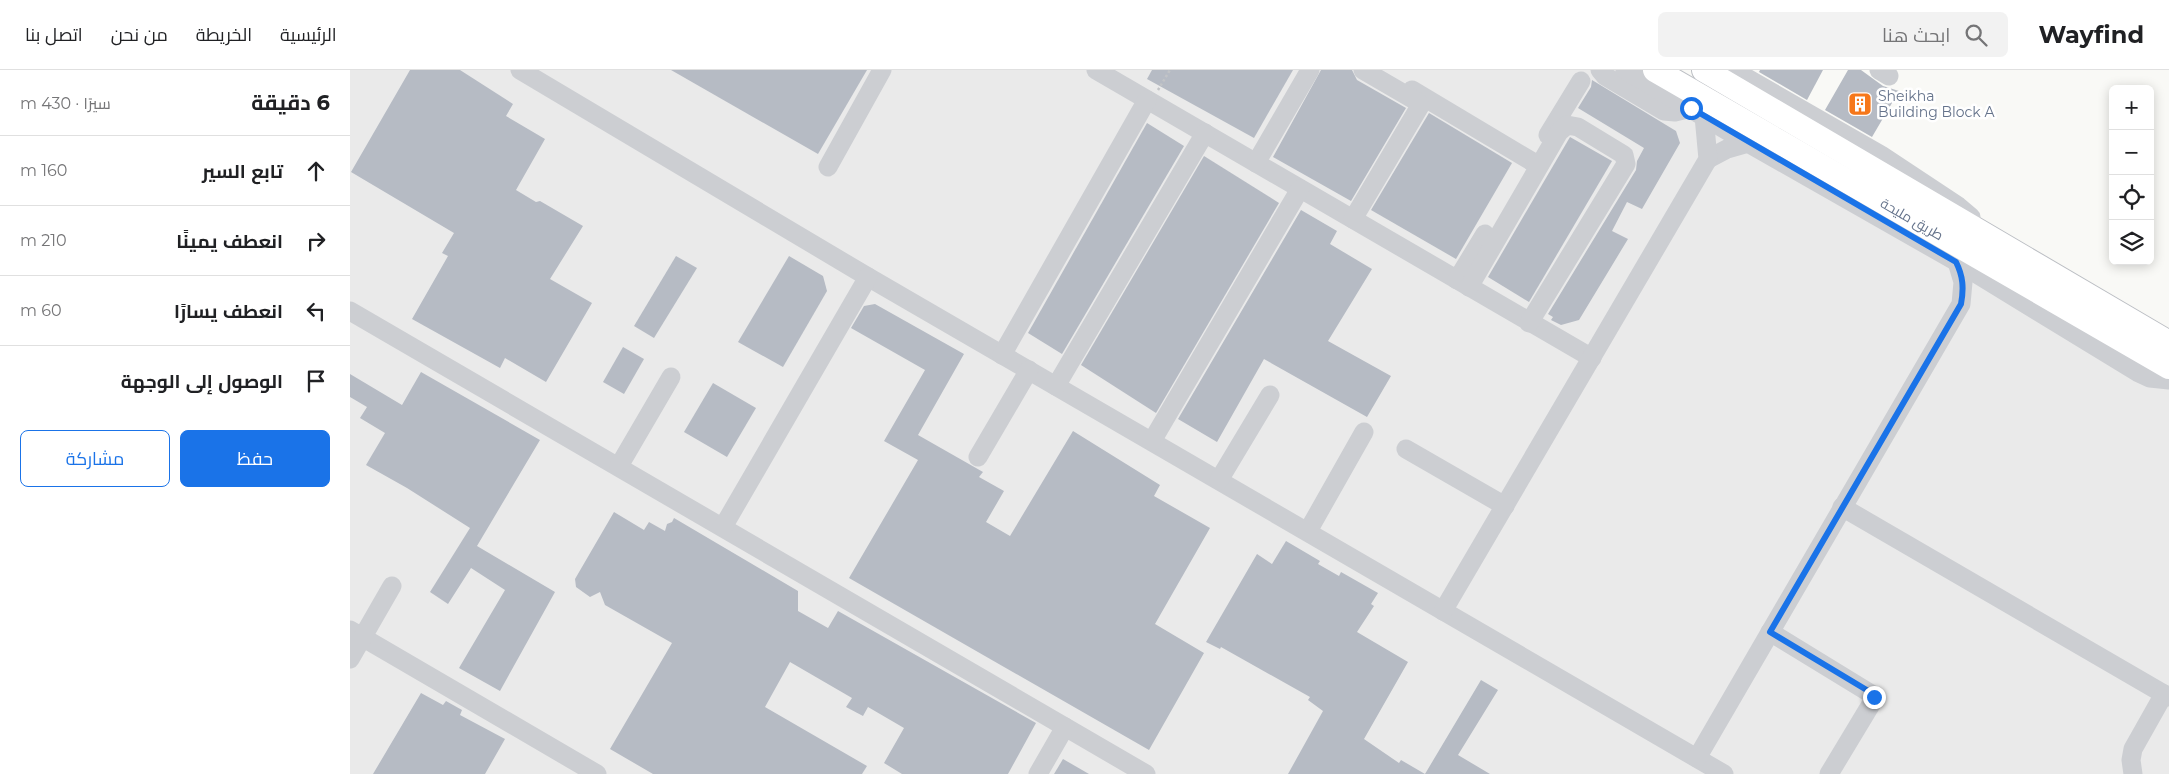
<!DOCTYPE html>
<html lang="ar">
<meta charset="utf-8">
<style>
:root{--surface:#fff;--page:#f2f2f2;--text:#202124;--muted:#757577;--line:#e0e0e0;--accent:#1a73e8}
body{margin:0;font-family:Montserrat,Cairo,sans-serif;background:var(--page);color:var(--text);direction:rtl}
.controls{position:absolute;right:15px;top:15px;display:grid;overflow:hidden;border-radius:8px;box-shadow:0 2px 12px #0003}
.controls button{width:45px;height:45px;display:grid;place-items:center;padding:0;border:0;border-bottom:1px solid var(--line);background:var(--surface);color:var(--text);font:25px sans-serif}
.stop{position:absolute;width:15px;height:15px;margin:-11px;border:4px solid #1a73e8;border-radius:50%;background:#fff}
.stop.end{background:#1a73e8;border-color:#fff;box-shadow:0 1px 5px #0008}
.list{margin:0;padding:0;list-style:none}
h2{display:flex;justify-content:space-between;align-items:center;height:65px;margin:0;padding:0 20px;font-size:21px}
h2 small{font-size:16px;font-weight:400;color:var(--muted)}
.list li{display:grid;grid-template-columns:32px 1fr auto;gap:15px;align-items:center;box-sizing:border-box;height:70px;padding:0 20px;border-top:1px solid var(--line)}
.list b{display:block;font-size:19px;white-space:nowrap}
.list em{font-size:16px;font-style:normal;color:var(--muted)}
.actions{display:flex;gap:10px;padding:15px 20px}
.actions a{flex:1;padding:11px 0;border:1px solid var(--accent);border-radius:8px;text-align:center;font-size:18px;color:var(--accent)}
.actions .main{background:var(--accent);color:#fff}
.icon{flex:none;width:28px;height:28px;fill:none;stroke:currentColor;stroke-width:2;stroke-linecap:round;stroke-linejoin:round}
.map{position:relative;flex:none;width:1819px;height:704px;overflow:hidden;direction:ltr}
header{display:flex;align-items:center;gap:30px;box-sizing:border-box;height:70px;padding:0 25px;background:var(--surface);border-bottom:1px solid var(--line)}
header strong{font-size:24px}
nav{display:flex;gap:28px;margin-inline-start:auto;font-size:18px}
.search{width:350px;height:45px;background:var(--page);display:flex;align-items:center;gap:12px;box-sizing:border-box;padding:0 18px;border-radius:8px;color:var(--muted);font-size:19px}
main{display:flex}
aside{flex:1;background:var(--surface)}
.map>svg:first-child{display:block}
.built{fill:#eaeaea}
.building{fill:#b6bbc4}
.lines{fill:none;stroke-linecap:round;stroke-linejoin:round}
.major-casing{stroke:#bcbfc4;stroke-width:26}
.path{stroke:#c2c4c7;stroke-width:2.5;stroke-dasharray:2.5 2.5;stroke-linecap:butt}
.minor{stroke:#ccced2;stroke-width:19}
.major{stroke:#fff;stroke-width:24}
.route{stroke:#1a73e8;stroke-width:6}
.labels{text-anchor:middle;stroke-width:5;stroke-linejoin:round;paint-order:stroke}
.poi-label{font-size:14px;fill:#65738b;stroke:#fff;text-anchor:start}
.street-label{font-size:14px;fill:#65738b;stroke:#fff}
</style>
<header>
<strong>Wayfind</strong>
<div class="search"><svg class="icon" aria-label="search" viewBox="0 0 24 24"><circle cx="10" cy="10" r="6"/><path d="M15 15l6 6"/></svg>ابحث هنا</div>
<nav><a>الرئيسية</a><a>الخريطة</a><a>من نحن</a><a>اتصل بنا</a></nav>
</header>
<main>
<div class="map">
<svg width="1819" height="704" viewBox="0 0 1819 704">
<rect width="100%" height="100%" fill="#f9f9f6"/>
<!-- built -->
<polygon class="built" points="0,0 1290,0 1819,317 1819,704 0,704"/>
<!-- building -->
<g class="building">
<polygon points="60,0 110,0 163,34 156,46 195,69 166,120 186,132 190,131 233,156 200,209 242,233 196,312 155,288 150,298 62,249 98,186 92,183 104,163 1,102"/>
<polygon points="321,0 517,0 468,84"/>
<polygon points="802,0 943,0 904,68 797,9"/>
<polygon points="971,0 1002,0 1007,10 1056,38 1001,131 923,87"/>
<polygon points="1410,0 1473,0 1457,30 1409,2"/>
<polygon points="1498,0 1511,0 1533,16 1549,21 1522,67 1475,40"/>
<polygon points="1242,10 1326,61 1330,73 1292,139 1277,132 1262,161 1278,169 1229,250 1211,255 1201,250 1203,247 1198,244 1286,100 1287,91 1294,78 1228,38 1241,17"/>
<polygon points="1079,43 1162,93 1106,189 1021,140"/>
<polygon points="797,53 834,76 712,284 678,263"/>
<polygon points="1220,67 1262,91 1179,232 1138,207"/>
<polygon points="854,86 929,133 806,343 731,295"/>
<polygon points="951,140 987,161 980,174 1022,199 978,271 1041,306 1017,347 914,289 867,372 828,349"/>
<polygon points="326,186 347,198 304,268 284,256"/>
<polygon points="439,186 473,206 477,221 433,297 388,272"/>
<polygon points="525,234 614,284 568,365 633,402 629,407 654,421 636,452 660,466 723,361 810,415 804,426 860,458 805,554 854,583 799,680 499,508 568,390 534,371 575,300 501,258 514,236"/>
<polygon points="273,277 294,289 274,324 253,312"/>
<polygon points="71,302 190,370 127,476 205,522 150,621 109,598 155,520 121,498 98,534 80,522 120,458 57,418 16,395 35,363 10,348 17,337 0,327 0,304 52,335"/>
<polygon points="363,313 406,338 377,387 334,362"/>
<polygon points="264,442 294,460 299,452 315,461 317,454 322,452 324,448 448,521 448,541 478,558 488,541 686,653 658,704 552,704 534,693 554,658 518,637 513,646 496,637 502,628 440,592 415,637 517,696 512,704 303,704 260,679 322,573 255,535 250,522 240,527 226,517 225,509"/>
<polygon points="936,471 970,491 968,494 989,506 991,502 1028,523 1021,534 1024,536 1007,562 1058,592 1014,669 1049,693 1051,690 1075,704 938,704 973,641 958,630 960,627 871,577 870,579 856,572 907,484 922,494"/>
<polygon points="1131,610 1148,620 1108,685 1140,704 1075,704"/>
<polygon points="71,623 93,635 96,631 112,640 110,645 155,669 135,704 23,704"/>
<polygon points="713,689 739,704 704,704"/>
</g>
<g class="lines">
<!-- major casing -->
<g class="major-casing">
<g id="major">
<polyline points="1305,0 1819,297"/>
<polyline points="1354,0 1819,273"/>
</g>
</g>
<!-- path -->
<polyline class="path" points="808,20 820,0"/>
<!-- minor -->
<g class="minor">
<polyline points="170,0 518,207 1374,704"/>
<polyline points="746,0 1242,288"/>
<polyline points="1250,0 1255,6 1314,41 1325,42 1341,38"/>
<polyline points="1275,0 1398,73 1607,192 1787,302 1800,308 1819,310"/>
<polyline points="1383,0 1531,85 1608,136 1621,147"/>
<polyline points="1529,0 1539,6"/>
<polyline points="1062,20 1181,91"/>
<polyline points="1198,65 1231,11"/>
<polyline points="1358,89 1377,79 1398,73"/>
<polyline points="906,93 960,0"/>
<polyline points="478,97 532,0"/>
<polyline points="1003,149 1070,36 1068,32 1013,0"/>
<polyline points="1107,210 1135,164"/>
<polyline points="1119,217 1209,62 1217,55 1228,57 1274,85 1276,94 1179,253"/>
<polyline points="0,241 796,704"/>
<polyline points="652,285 797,30"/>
<polyline points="706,316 855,63"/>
<polyline points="802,371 950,119"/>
<polyline points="1056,379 1155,436"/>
<polyline points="628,387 679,300"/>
<polyline points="269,396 321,307"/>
<polyline points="869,410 920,325"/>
<polyline points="1492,437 1819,627"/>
<polyline points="373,457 518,207"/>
<polyline points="958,461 1014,362"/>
<polyline points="1093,541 1358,89 1354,46"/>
<polyline points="0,560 247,704"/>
<polyline points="1420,562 1523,625 1523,631 1479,704"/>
<polyline points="0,589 42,516"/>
<polyline points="1347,688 1611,234 1613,212 1607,192"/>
<polyline points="688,704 715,657"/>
<polyline points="1783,704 1781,690 1783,679 1814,624"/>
</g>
<!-- major -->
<use href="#major" class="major"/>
</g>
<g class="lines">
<!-- route -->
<path class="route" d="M1341 38 1606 192C1613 206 1614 218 1611 234L1420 562 1520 622 1524 627"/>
</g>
<!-- icons -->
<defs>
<g id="building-square" transform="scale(1.25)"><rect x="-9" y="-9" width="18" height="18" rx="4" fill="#f6771a" stroke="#fff"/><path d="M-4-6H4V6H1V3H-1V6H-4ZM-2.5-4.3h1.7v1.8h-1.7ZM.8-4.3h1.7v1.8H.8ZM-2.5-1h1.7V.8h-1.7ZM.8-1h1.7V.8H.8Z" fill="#fff"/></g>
</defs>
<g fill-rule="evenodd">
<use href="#building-square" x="1510" y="34"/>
</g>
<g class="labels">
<!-- poi labels -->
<g class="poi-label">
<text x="1528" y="31">Sheikha<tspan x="1528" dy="16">Building Block A</tspan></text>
</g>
<!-- street labels -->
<g class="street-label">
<text transform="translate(1562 149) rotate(30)" y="5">طريق مليحة</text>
</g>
</g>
</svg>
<div class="controls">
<button>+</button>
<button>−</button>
<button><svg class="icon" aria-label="locate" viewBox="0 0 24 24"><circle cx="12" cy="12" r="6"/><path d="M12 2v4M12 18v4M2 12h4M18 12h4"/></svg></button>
<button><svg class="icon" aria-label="layers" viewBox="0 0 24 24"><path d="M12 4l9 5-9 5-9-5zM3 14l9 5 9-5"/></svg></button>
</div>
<div class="stop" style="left:1341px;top:38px"></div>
<div class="stop end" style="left:1524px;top:627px"></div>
</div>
<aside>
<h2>6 دقيقة<small>سيرًا · 430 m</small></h2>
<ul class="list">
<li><svg class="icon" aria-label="ahead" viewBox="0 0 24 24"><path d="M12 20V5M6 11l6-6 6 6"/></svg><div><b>تابع السير</b></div><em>160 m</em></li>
<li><svg class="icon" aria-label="right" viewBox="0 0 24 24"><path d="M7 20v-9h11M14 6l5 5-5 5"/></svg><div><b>انعطف يمينًا</b></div><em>210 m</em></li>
<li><svg class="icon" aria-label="left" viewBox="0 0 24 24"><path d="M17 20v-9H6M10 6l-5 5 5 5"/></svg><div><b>انعطف يسارًا</b></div><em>60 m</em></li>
<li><svg class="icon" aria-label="arrive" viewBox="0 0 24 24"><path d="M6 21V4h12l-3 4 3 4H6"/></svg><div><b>الوصول إلى الوجهة</b></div></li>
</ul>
<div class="actions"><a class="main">حفظ</a><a>مشاركة</a></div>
</aside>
</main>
